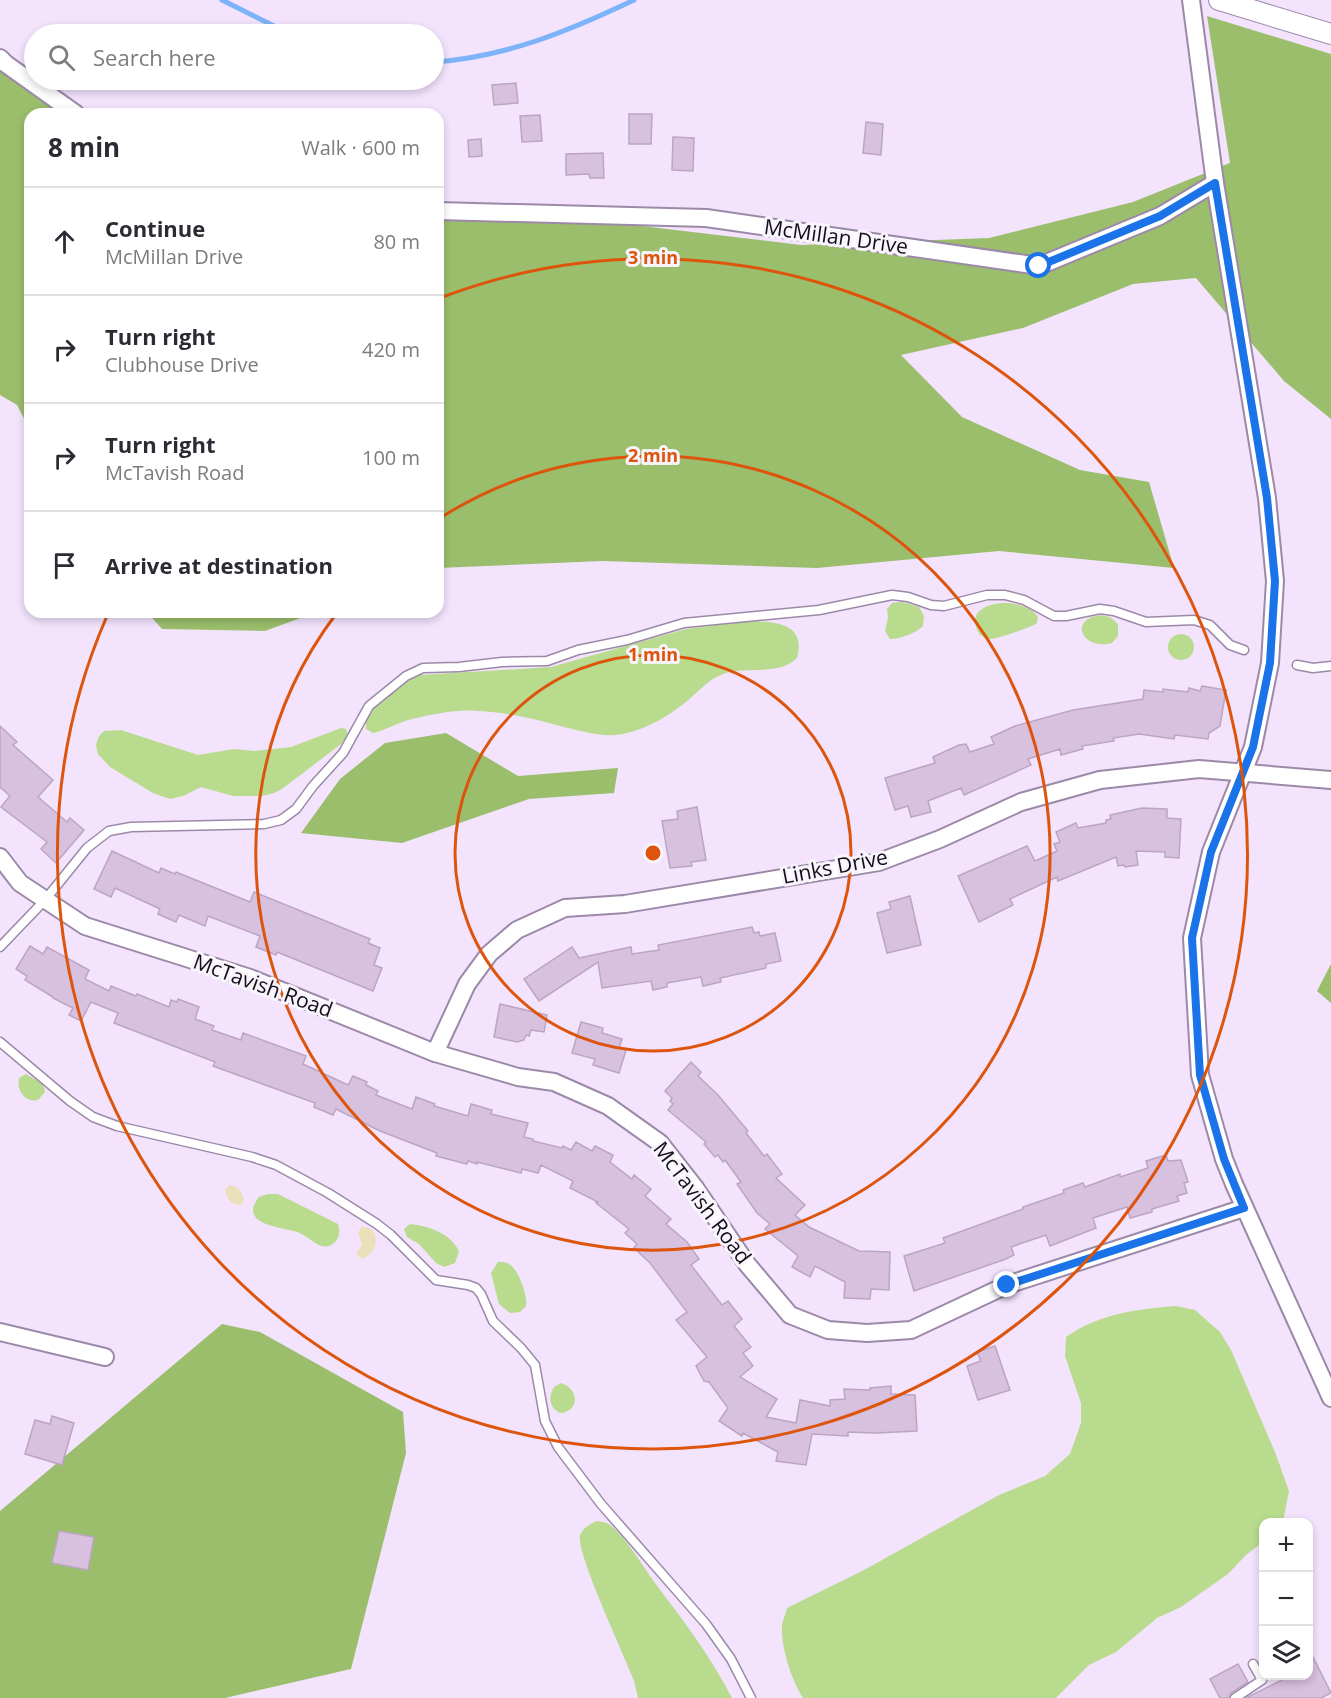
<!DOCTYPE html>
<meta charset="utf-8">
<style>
:root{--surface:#fff;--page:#f7f7f7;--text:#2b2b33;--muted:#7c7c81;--line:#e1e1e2}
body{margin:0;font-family:"Open Sans",sans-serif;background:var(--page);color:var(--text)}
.controls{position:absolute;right:18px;bottom:18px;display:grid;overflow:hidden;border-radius:12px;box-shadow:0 3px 9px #0003}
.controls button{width:54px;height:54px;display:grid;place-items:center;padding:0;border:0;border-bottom:2px solid var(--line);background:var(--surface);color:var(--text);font:30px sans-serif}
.stop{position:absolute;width:18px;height:18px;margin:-14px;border:4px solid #1a73e8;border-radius:50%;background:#fff}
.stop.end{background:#1a73e8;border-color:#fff;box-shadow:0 2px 6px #0008}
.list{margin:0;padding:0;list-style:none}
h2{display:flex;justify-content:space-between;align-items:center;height:78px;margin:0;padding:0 24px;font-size:26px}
h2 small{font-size:20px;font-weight:400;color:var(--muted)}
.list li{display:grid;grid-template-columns:39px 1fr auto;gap:18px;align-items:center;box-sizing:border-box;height:108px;padding:0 24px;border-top:2px solid var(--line)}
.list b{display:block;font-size:22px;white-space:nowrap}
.list p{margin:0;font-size:20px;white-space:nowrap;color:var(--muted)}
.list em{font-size:20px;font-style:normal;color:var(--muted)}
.icon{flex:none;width:33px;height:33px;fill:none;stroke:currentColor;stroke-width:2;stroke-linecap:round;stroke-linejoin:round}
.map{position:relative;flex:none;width:1331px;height:1698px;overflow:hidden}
.search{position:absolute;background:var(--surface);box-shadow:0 3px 9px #0003;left:24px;top:24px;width:420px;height:66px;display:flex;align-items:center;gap:15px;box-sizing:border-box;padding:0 21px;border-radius:33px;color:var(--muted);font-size:22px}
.panel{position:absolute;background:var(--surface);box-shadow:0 3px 9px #0003;left:24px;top:108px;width:420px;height:510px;border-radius:18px}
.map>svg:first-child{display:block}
.green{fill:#b9db8e}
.forest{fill:#9bbe6c}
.sand{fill:#eae0bb}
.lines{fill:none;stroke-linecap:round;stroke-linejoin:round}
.stream{stroke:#7db3f8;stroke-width:5}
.building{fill:#d8c0df;stroke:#bca5c3;stroke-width:1.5}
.service-casing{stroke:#9c89a8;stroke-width:11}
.minor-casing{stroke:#9c89a8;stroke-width:20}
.tertiary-casing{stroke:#9c89a8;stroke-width:22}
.service{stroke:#fff;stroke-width:8}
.minor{stroke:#fff;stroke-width:16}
.tertiary{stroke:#fff;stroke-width:20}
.route{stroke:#1a73e8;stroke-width:8}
.ring{fill:none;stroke:#dd550d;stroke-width:3}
.labels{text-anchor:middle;stroke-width:6;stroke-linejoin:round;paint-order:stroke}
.street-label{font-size:21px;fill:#150f1a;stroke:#f9f5fc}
.centre{fill:#dd550d;stroke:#f9f5fc;stroke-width:3}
.ring-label{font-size:18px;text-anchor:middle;font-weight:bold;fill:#dd550d;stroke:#f9f5fc;stroke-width:6;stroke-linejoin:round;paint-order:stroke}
</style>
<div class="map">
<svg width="1331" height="1698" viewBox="0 0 1331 1698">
<rect width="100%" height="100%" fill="#f3e3fd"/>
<!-- green -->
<g class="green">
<path d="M903 602 919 607 924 616 923 626C917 633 899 639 890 639L885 631 888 618 887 609 892 603Z"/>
<path d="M1003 603C1015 603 1031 606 1038 617L1037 623C1033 627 996 639 990 639 985 638 984 637 980 635 966 614 984 604 1003 603Z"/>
<path d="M1101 615 1110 617 1118 624V636L1112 643C1083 651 1067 619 1101 615Z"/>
<path d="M749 621C773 622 807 622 797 658 777 677 747 665 723 674 709 679 698 692 687 701 670 715 649 728 627 733 604 739 582 731 560 726 534 719 506 712 479 711 458 709 433 714 412 719 399 722 386 730 373 733L366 729V722L374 707 400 685 420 675 551 667 686 629Z"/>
<circle cx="1181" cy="647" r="13"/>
<polygon points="341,728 346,729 348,735 341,744 282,789 274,793 262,796 233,796 201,787 183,796 170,799 153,793 110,767 98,754 96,745 99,736 104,731 121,730 198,755 234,749 255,751 291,747"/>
<path d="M26 1074 43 1084 45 1092 38 1100C25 1103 16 1090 19 1078Z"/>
<path d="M268 1194H278L338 1224C340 1231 340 1236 335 1242 322 1255 310 1236 297 1232 282 1227 237 1225 259 1197Z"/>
<path d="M410 1224C429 1226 450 1233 459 1251L455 1263 444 1267 436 1263 419 1244 407 1237 404 1229Z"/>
<path d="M498 1262C503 1262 505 1262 509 1264 518 1268 528 1296 526 1306L520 1312 510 1313 499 1304 491 1273Z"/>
<path d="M1176 1306 1195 1310 1220 1332 1231 1350 1275 1452 1289 1491 1283 1522H1264L1263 1542 1246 1555 1228 1574 1181 1607 1157 1618 1116 1652 1089 1665 1056 1698H803C792 1681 781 1648 782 1627 782 1621 786 1614 787 1608L864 1570 999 1495 1045 1476 1070 1454 1081 1423V1403L1065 1356 1066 1337C1098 1314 1137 1309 1176 1306Z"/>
<path d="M561 1383C578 1388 581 1410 561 1413 549 1409 548 1397 554 1387Z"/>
<path d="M597 1521C602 1522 606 1522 610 1525 628 1540 642 1565 655 1583 683 1620 711 1657 732 1698H638L634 1681C626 1659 576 1553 580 1536 582 1528 590 1524 597 1521Z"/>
</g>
<!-- forest -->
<g class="forest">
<polygon points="1207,16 1331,54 1331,419 1284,381 1196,278 1133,284 1023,328 901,355 962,417 1080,470 1149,482 1174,568 999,551 817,568 602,561 438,568 438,213 591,220 801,245 989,238 1133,202 1230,163"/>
<polygon points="0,68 78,114 30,114 30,430 17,405 0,395"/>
<polygon points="147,612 317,612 265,631 162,629"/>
<polygon points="446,733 518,776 618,768 614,793 529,799 402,843 301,833 340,779 385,743"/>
<polygon points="1331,964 1331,1003 1317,991"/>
<polygon points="222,1324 260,1332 403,1412 406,1453 351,1669 225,1698 0,1698 0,1511"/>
</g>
<!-- sand -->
<g class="sand">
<path d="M229 1185C238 1186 242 1191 244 1200L241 1205C233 1206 226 1199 225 1190Z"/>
<path d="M361 1227C383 1226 378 1255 362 1259L356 1254 362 1244 358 1233Z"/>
</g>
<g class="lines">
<!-- stream -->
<g class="stream">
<polyline points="222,0 290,34"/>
<path d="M434 62C506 57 569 31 634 0"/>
</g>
</g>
<!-- building -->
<g class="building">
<polygon points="516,83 518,103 494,105 492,85"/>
<polygon points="629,114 652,114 651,144 629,144"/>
<polygon points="540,115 542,141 522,142 520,116"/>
<polygon points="866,122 883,124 881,155 863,153"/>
<polygon points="673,137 694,138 693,171 672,170"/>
<polygon points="481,139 482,156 469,157 468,140"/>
<polygon points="603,153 604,178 590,178 589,174 566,175 566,154"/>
<polygon points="1202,686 1226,690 1220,726 1209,733 1208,739 1175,735 1174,739 1139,734 1113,738 1114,741 1082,746 1083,749 1061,755 1060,749 1028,759 1031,765 964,795 961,788 928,801 931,812 911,817 908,806 895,810 885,778 935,763 933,757 959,745 966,744 970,752 994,744 991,737 1015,726 1073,710 1143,699 1144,690 1163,692 1163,689 1188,692 1189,688 1200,691"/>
<polygon points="0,726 17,742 13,745 53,780 38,797 67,822 70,818 84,830 56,863 41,849 47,842 1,807 10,796 0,787"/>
<polygon points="697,807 706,860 691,862 692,866 670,868 662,821 678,819 677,811"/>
<polygon points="1142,808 1167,809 1167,818 1181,819 1179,858 1165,857 1165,852 1136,851 1138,865 1125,867 1124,865 1118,866 1116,857 1058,881 1057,877 1010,899 1013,905 979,922 958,876 1027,846 1035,861 1057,851 1054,844 1060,842 1056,832 1076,823 1078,828 1106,823 1106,820 1111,819 1110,815"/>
<polygon points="112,851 159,873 161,868 175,874 176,872 250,902 254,892 370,939 368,943 380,948 374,965 382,968 373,991 277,952 276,955 256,947 260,936 208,916 205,926 179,915 176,922 158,914 160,909 115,888 111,897 94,889"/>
<polygon points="910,896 921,945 887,953 877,913 891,909 889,902"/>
<polygon points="752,927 754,933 759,932 760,936 775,933 781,961 766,964 766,968 720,978 721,982 703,986 701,977 667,983 667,987 653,990 651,981 602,988 598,962 539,1001 524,979 572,947 579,958 631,947 632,954 659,950 658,945"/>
<polygon points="30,946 43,954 47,947 89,970 85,979 109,991 111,986 136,996 137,994 169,1007 171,1000 177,1002 178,999 199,1007 195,1019 214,1026 212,1030 241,1040 243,1033 306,1056 303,1064 348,1085 353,1076 367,1082 366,1085 378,1091 376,1095 412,1109 416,1097 435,1104 434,1106 468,1116 471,1104 492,1110 491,1114 528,1123 524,1137 533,1139 533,1141 562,1148 563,1146 571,1150 576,1142 592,1151 595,1146 613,1155 610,1162 632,1179 634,1175 651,1189 645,1196 671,1219 666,1224 687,1242 699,1259 691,1265 722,1305 728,1301 742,1319 734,1326 751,1347 743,1353 753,1366 740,1377 777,1399 766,1417 796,1423 800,1400 830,1406 830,1400 845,1399 844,1389 870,1390 870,1388 891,1386 891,1394 915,1395 917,1431 876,1433 848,1432 848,1436 812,1434 806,1465 776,1461 778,1452 743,1433 742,1436 719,1421 728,1408 709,1382 704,1381 696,1366 707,1357 676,1320 687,1312 650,1263 634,1248 637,1244 625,1233 629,1229 596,1203 598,1202 570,1188 573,1181 541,1165 538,1173 522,1169 521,1173 477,1162 477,1164 468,1161 467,1164 436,1156 437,1153 380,1131 336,1109 333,1115 314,1107 315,1103 213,1066 215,1062 114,1023 118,1013 91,1002 81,1021 69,1015 73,1008 53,998 53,997 25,980 27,976 16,969"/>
<polygon points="500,1004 547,1015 544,1032 531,1030 529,1036 526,1035 524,1040 517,1042 494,1037"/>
<polygon points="581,1022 603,1028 602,1033 622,1039 619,1048 626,1050 619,1073 593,1065 595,1059 572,1053"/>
<polygon points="691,1062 701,1072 698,1076 718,1095 748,1131 746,1133 764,1156 767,1154 782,1174 776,1178 805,1205 795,1215 809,1227 859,1251 890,1252 889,1290 871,1289 870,1299 844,1298 845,1282 815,1266 810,1277 792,1267 798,1256 765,1229 770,1224 757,1213 737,1184 741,1182 725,1160 723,1162 718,1155 715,1157 704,1144 706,1142 668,1110 673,1104 670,1101 672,1098 665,1091"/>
<polygon points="1166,1155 1168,1161 1181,1160 1188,1182 1184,1183 1187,1193 1177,1196 1179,1201 1152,1209 1152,1212 1130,1218 1127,1207 1093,1218 1096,1228 1050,1246 1046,1235 1011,1247 1014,1255 1006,1259 914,1291 904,1256 945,1243 943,1238 1023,1209 1023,1207 1064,1193 1063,1190 1083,1183 1085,1187 1120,1174 1120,1177 1148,1168 1146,1161"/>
<polygon points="995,1346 1010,1390 978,1400 967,1366 981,1361 977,1352"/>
<polygon points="52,1416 74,1423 62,1465 25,1454 35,1420 50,1424"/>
<polygon points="59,1531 94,1537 88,1570 52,1563"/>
<polygon points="1308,1647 1331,1693 1321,1698 1246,1698 1290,1676 1308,1676"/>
<polygon points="1238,1664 1248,1682 1231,1693 1229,1698 1220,1698 1210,1679"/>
</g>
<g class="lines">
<!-- service casing -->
<g class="service-casing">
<g id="service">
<polyline points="1297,665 1313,668 1331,666"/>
<polyline points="0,947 45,900 87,848 109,831 131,827 264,824 281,820 296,809 313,786 343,753 369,706 406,676 423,668 459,667 502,662 547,661 578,650 627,640 684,623 819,610 892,595 908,597 931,605 944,606 987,595 1005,595 1024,600 1054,616 1066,616 1100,609 1114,611 1146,622 1194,620 1210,625 1230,645 1244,650"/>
<polyline points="0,1042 70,1101 93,1117 117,1126 252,1157 276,1165 328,1193 377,1224 391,1235 436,1280 468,1285 476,1288 481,1294 493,1321 521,1348 535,1365 545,1421 558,1447 601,1504 706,1624 731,1659 751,1698"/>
<polyline points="1235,1698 1262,1680 1253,1664"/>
</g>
</g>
<!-- minor casing -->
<g class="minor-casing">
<g id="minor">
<polyline points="1191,0 1215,183 1267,498 1275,581 1270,663 1253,747 1211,852 1192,938 1200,1075 1224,1159 1234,1184 1331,1398"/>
<polyline points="0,58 6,64 76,114"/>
<polyline points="438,211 706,218 1039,266 1160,216 1215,183"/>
<polyline points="0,857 20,883 85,926 250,978 435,1053 518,1077 554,1082 608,1106 660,1143 696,1189 747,1264 790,1315 828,1330 867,1333 911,1330 1007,1285 1244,1208"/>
<polyline points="435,1053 467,984 489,954 517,930 565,908 625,904 879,862 940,839 1021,802 1100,780 1199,769 1331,780"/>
<polyline points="0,1332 105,1357"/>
</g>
</g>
<!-- tertiary casing -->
<g class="tertiary-casing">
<polyline id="tertiary" points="1219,0 1331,34"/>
</g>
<!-- service -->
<use href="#service" class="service"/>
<!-- minor -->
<use href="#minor" class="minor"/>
<!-- tertiary -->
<use href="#tertiary" class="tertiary"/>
</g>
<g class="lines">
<!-- route -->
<polyline class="route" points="1007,1285 1244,1208 1224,1159 1200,1075 1192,938 1211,852 1253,747 1270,663 1275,581 1267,498 1215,183 1160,216 1039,266"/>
</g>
<!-- distance rings -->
<g class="ring">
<circle cx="653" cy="853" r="198"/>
<path d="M440 518A397 397 0 1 1 336 614"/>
<path d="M440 298A595 595 0 1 1 107 616"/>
</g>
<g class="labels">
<!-- street labels -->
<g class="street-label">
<text transform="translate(836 237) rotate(8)" y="7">McMillan Drive</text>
<text transform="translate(835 867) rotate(-11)" y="7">Links Drive</text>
<text transform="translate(263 986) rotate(20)" y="7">McTavish Road</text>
<text transform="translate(702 1203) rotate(53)" y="7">McTavish Road</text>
</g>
</g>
<circle cx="653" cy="853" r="9" class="centre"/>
<g class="ring-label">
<text x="653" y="264">3 min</text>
<text x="653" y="462">2 min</text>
<text x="653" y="661">1 min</text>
</g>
</svg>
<div class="controls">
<button>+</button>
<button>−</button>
<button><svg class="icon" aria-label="layers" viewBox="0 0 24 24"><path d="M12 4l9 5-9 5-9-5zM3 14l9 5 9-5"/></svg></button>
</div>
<div class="stop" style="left:1039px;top:266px"></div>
<div class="stop end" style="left:1007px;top:1285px"></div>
<div class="search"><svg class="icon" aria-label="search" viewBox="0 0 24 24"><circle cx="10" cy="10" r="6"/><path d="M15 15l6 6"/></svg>Search here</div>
<section class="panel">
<h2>8 min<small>Walk · 600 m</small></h2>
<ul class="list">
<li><svg class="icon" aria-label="ahead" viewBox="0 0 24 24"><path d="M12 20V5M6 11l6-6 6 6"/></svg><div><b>Continue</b><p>McMillan Drive</p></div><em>80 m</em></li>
<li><svg class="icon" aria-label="right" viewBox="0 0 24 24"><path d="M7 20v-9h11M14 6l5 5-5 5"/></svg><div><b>Turn right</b><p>Clubhouse Drive</p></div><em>420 m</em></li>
<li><svg class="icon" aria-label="right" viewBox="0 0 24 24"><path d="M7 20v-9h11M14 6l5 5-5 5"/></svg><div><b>Turn right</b><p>McTavish Road</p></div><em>100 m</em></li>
<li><svg class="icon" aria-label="arrive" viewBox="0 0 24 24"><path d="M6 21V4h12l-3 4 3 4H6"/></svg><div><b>Arrive at destination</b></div></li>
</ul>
</section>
</div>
